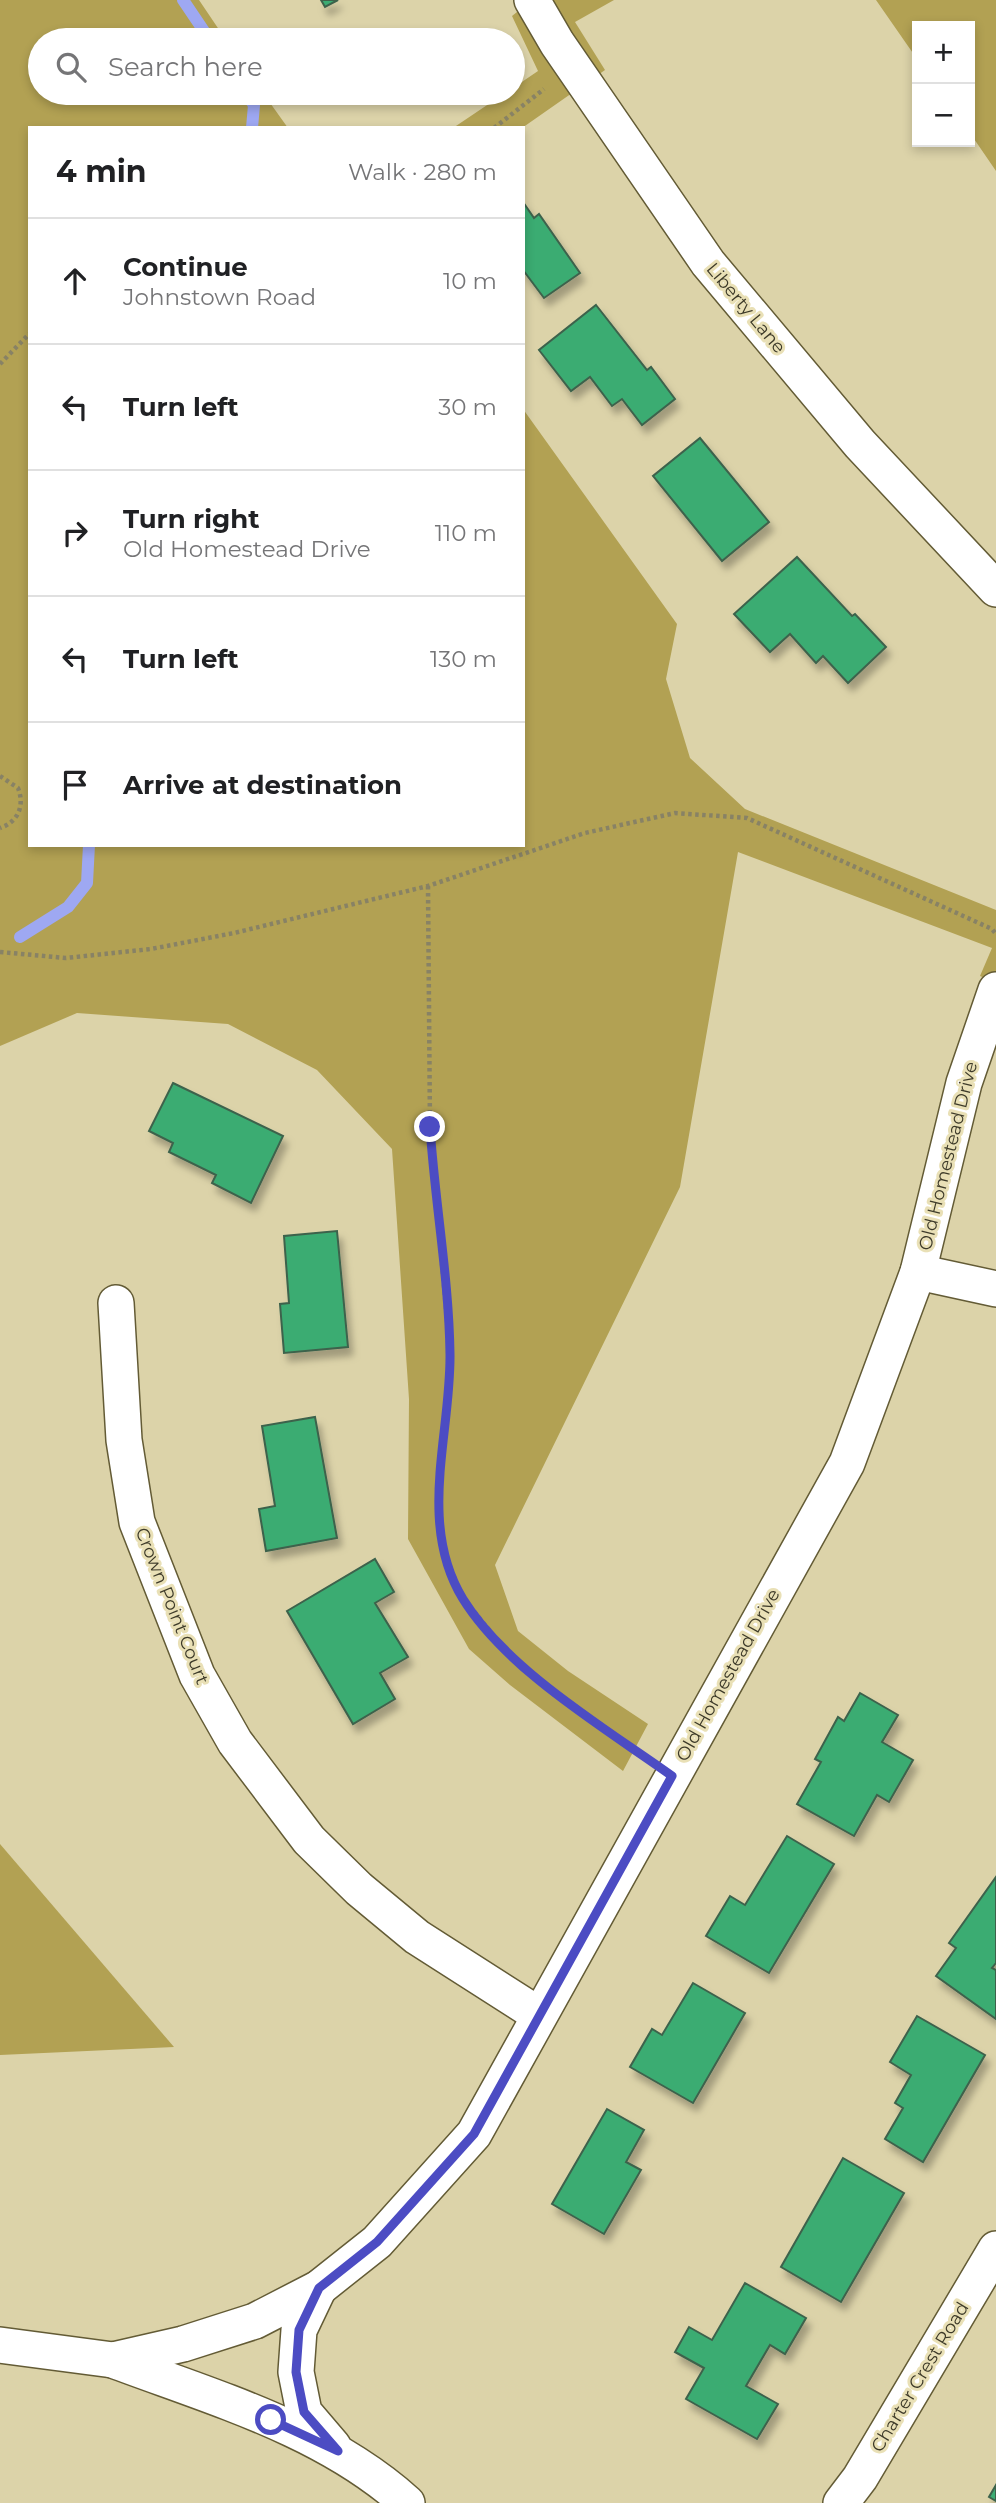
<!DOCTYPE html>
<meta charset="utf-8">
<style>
:root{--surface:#fff;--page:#f6f6f6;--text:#202124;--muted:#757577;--line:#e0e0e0}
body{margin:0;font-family:Montserrat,sans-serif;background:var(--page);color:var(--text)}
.controls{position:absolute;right:21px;top:21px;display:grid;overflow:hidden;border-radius:0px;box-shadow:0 4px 10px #0003}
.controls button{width:63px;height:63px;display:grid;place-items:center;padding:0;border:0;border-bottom:2px solid var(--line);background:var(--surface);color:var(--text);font:35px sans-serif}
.stop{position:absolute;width:21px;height:21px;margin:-16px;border:5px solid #4c4cc3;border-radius:50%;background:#fff}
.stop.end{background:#4c4cc3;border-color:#fff;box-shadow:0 2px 7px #0008}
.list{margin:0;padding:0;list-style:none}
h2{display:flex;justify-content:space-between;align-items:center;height:91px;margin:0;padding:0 28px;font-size:30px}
h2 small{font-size:23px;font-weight:400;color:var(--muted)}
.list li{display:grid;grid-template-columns:46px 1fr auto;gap:21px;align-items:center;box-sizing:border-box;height:126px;padding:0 28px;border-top:2px solid var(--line)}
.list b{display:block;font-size:26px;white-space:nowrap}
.list p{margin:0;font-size:23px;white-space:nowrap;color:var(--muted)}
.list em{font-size:23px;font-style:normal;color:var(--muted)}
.icon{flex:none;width:38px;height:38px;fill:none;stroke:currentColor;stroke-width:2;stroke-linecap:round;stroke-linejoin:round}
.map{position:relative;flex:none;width:996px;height:2503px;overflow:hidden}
.search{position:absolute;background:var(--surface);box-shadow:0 4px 10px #0003;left:28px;top:28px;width:497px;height:77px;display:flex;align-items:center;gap:18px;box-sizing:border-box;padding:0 24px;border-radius:38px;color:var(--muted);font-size:26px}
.panel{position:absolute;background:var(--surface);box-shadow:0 4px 10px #0003;left:28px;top:126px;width:497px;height:721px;border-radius:0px}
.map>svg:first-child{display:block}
.green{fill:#b2a153}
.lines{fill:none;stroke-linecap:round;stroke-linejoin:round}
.stream{stroke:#9ea8f2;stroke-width:12}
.building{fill:#3bac72;stroke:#3d624c;stroke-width:2;filter:url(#shadow)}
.minor-casing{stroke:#635b35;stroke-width:38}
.path{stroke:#888265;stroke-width:4.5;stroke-dasharray:3.5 3.5;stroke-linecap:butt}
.minor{stroke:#fff;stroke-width:35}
.route{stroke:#4c4cc3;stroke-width:9}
.labels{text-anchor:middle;stroke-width:6;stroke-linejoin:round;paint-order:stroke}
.street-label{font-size:18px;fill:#3d3a29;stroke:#e9e0b6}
</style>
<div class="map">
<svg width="996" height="2503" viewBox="0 0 996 2503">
<defs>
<filter id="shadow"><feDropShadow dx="4.5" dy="8" stdDeviation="3.5" flood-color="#0004"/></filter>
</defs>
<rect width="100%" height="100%" fill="#dcd3a9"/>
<!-- green -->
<g class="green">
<polygon points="0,0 199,0 226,40 40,40 40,93 263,93 288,128 30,128 30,845 523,845 523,409 677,624 666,679 690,758 745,809 996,910 996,983 980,976 992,948 738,852 680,1187 495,1565 518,1631 568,1671 648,1724 623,1771 510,1685 469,1649 408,1539 409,1399 392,1149 317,1070 228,1024 77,1013 0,1046"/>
<polygon points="532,0 614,0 575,22 605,70 522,128 453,128 505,93 513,93 513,88 538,71 512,16"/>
<polygon points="876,0 996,0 996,171 970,133 970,26 917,26 917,59"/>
<polygon points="0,1844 174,2047 0,2055"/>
</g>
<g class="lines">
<!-- stream -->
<g class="stream">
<polyline points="183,0 210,40"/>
<polyline points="245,93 254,105 252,128"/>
<polyline points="20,937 68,907 87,883 89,845"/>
</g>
</g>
<!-- building -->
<g class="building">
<polygon points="321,0 338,0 325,7"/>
<polygon points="523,202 534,218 539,214 580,273 544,298 523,270"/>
<polygon points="596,305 647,370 651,367 675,399 642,425 622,399 612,406 590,377 571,391 539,350"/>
<polygon points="700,438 769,522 722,561 653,476"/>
<polygon points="797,557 852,616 855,614 886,647 848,683 823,656 816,663 790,634 770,652 734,614"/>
<polygon points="173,1083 283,1136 251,1203 212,1183 216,1175 169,1152 173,1143 149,1131"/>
<polygon points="337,1231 348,1347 284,1353 280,1304 289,1303 284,1236"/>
<polygon points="315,1417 337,1538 266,1551 259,1509 275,1506 262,1426"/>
<polygon points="375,1559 394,1592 375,1603 408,1657 380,1673 395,1699 353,1724 287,1611"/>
<polygon points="860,1693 898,1715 882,1742 913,1760 889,1802 877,1795 854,1836 797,1804 821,1762 815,1759 838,1717 844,1721"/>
<polygon points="787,1836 834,1864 769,1973 706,1936 730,1896 745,1905"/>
<polygon points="996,1877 996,1963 992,1968 996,1970 996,2019 936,1976 956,1948 949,1943"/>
<polygon points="693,1983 745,2013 693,2103 630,2067 652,2029 662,2035"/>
<polygon points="917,2016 985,2055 923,2162 885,2139 903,2108 895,2103 911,2075 890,2062"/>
<polygon points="607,2109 644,2130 626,2162 641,2170 604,2234 552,2204"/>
<polygon points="843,2158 904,2193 841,2302 781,2267"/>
<polygon points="745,2283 806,2318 785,2354 770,2345 746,2386 778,2404 757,2439 686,2399 704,2368 675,2352 689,2327 712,2340"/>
<polygon points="996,2485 996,2501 989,2497"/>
</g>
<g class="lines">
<!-- minor casing -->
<g class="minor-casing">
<g id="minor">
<polyline points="532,0 557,43 708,263 860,444 996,589"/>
<polyline points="918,1272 996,1289"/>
<polyline points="116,1303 124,1440 137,1522 197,1675 235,1742 309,1840 359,1889 417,1937 539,2015"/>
<polyline points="319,2288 299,2330 296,2372 304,2412 333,2446"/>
<polyline points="0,2345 113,2360 183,2344 255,2321 319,2288 377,2242 474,2134 847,1463 918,1272 964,1083 996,990"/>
<path d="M113 2360C214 2398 325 2429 407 2503"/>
<polyline points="841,2503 860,2478 996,2249"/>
</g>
</g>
<!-- path -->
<g class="path">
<polyline points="494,128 544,89"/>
<polyline points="0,364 30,333"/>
<path d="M0 776 18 788C25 806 18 822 0 828"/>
<polyline points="428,886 430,1127 450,1355 438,1495 444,1553 463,1598 499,1642 534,1676 643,1755"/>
<polyline points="0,952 66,958 151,949 234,933 428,886 585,833 675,813 747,818 992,929 996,934"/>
</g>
<!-- minor -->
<use href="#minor" class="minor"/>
</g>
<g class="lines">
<!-- route -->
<path class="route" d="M271 2420 338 2451 304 2412 296 2372 299 2330 319 2288 377 2242 474 2134 672 1776C605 1728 507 1670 463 1599 417 1524 451 1434 450 1354 449 1279 435 1203 430 1127"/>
</g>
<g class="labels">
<!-- street labels -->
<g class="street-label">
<text transform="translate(746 308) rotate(50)" y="6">Liberty Lane</text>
<text transform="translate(948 1156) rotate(-76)" y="6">Old Homestead Drive</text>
<text transform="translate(172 1606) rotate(68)" y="6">Crown Point Court</text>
<text transform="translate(728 1675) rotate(-61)" y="6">Old Homestead Drive</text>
<text transform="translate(920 2377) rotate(-59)" y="6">Charter Crest Road</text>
</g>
</g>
</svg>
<div class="controls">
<button>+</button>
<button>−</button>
</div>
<div class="stop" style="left:271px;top:2420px"></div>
<div class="stop end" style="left:430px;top:1127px"></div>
<div class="search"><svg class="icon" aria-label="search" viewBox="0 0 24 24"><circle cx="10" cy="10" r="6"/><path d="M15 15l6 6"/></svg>Search here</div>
<section class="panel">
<h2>4 min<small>Walk · 280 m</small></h2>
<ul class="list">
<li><svg class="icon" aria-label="ahead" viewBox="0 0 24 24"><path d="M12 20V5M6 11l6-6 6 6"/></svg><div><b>Continue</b><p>Johnstown Road</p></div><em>10 m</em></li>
<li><svg class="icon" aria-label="left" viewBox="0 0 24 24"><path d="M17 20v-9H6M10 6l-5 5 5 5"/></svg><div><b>Turn left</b></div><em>30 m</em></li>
<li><svg class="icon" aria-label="right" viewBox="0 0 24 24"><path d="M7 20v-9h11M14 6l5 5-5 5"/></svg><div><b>Turn right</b><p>Old Homestead Drive</p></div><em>110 m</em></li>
<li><svg class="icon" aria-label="left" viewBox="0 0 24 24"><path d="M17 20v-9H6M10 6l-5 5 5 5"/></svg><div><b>Turn left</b></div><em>130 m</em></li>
<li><svg class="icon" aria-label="arrive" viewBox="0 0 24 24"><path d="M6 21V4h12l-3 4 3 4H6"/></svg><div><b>Arrive at destination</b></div></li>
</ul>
</section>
</div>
